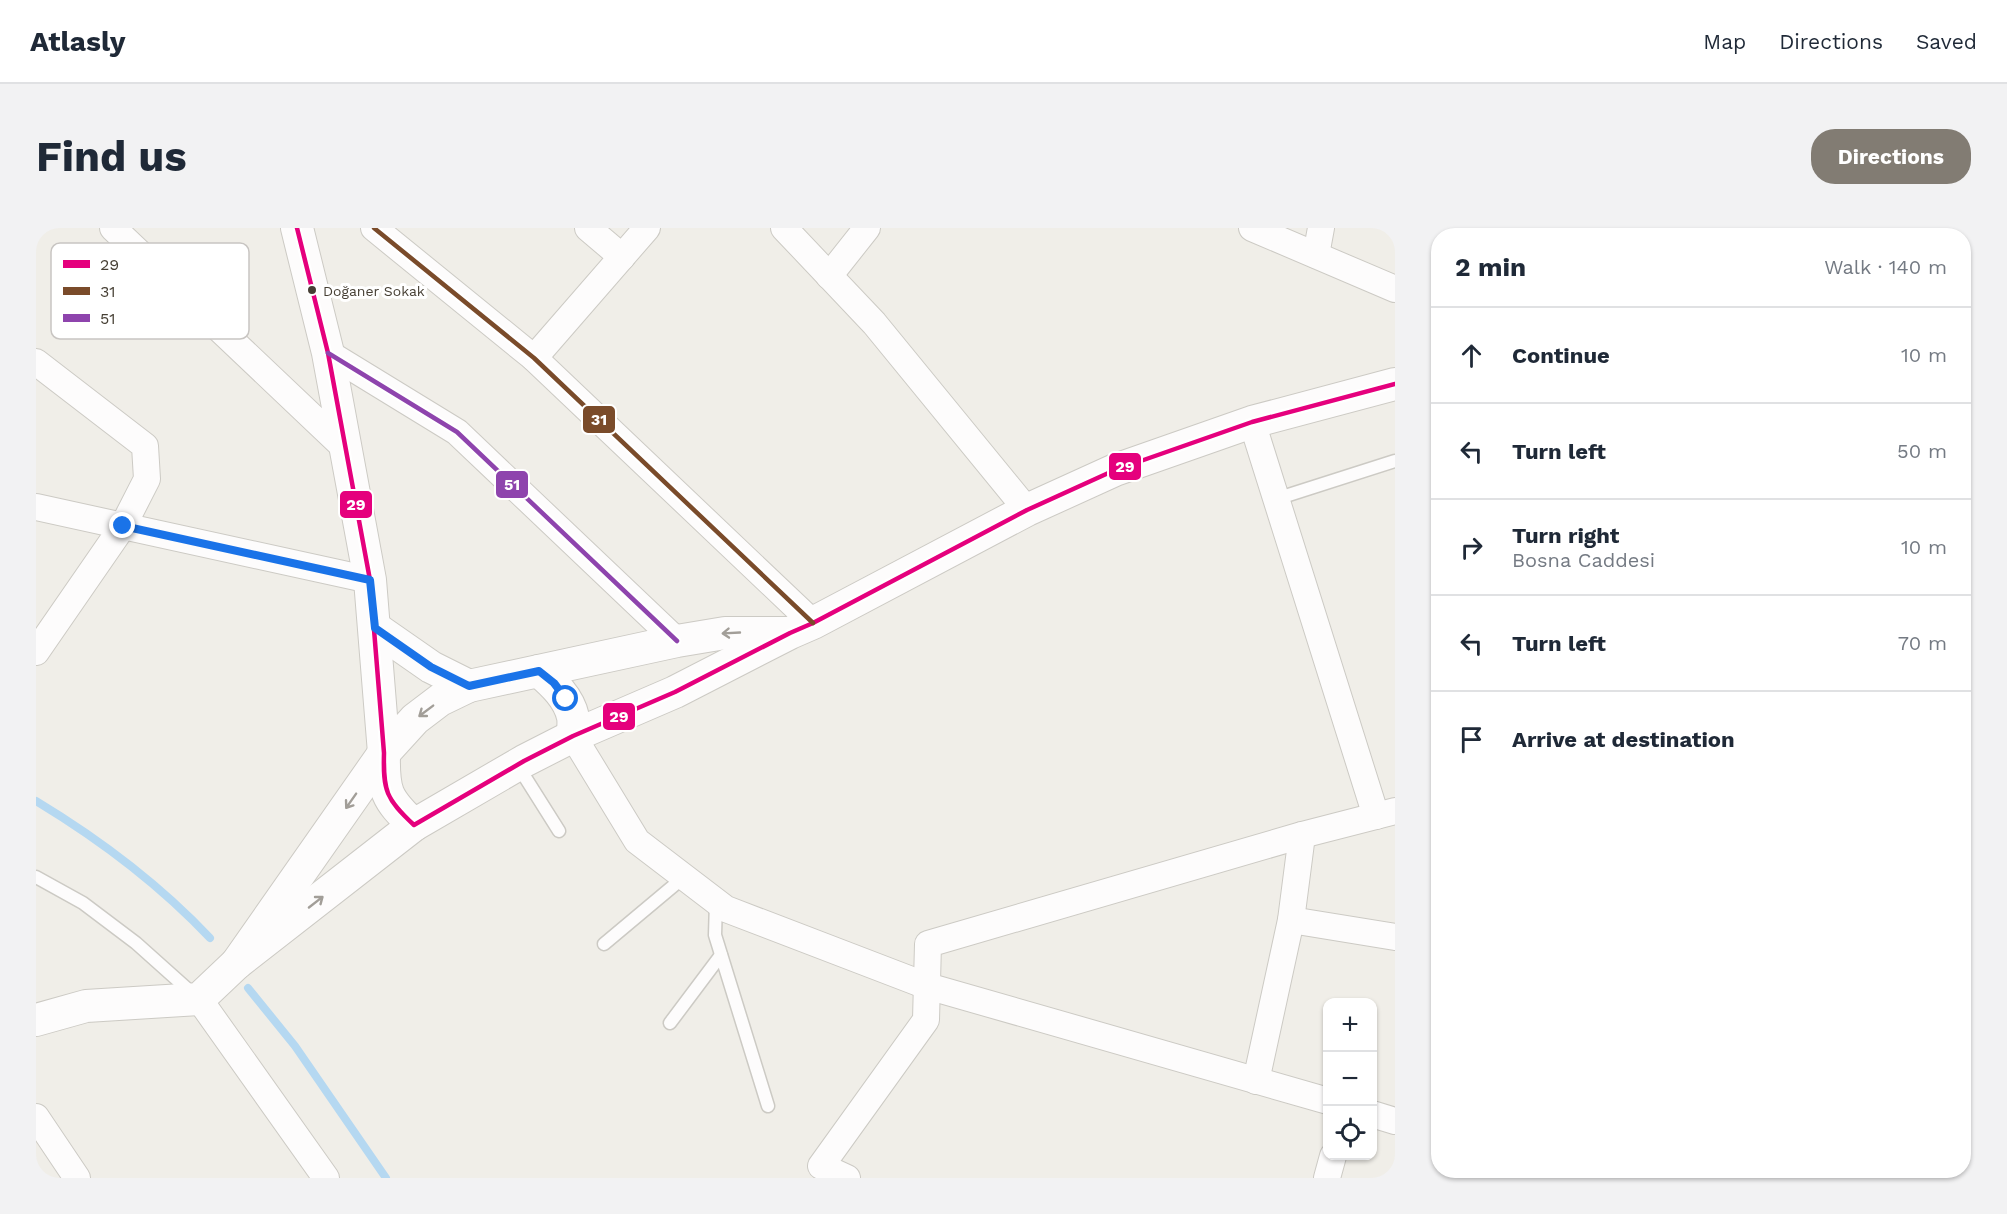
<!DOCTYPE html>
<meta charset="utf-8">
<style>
:root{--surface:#fff;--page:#f2f2f3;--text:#1f2937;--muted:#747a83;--line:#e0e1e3;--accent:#827c73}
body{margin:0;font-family:"Work Sans",sans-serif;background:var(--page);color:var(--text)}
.controls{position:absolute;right:18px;bottom:18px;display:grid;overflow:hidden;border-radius:12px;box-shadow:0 2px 4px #0004}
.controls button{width:54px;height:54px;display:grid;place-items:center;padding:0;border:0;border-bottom:2px solid var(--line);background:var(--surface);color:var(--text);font:30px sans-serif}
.stop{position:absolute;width:18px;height:18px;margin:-14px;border:4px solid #1a73e8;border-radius:50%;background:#fff}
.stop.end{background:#1a73e8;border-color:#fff;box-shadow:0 2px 6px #0008}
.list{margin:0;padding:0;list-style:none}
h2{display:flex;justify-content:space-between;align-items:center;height:78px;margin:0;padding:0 24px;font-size:26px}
h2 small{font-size:20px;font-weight:400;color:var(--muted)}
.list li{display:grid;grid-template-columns:39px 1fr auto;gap:18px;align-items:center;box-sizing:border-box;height:96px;padding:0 24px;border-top:2px solid var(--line)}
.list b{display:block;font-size:22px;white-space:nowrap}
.list p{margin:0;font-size:20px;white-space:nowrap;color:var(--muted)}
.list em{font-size:20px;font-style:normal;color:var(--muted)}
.icon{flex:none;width:33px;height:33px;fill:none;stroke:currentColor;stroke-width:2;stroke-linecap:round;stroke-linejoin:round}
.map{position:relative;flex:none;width:1359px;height:950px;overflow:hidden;border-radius:24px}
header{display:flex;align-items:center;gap:36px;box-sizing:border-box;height:84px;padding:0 30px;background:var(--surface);border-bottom:2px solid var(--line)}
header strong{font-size:28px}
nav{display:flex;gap:33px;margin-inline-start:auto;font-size:21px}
.intro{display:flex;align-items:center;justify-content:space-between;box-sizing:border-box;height:144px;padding:0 36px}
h1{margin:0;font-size:42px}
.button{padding:15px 27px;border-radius:24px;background:var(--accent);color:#fff;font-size:21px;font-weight:700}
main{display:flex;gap:36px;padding:0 36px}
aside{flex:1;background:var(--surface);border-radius:24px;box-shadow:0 2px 4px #0004}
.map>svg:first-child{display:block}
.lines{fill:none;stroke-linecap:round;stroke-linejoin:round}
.stream{stroke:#b5d8f1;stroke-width:8}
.service-casing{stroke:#cccac4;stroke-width:15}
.minor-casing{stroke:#cccac4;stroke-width:28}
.tertiary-casing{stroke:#cccac4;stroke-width:34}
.service{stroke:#fdfcfc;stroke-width:12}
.minor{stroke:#fdfcfc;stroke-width:26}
.tertiary{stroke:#fdfcfc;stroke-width:32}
.bus-1-casing{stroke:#fff;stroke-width:9}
.bus-2-casing{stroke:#fff;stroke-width:9}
.bus-3-casing{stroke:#fff;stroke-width:9}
.bus-1{stroke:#e5007d;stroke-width:4.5}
.bus-2{stroke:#7a4b2a;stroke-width:4.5}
.bus-3{stroke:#8e44ad;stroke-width:4.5}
.oneway{stroke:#a29e98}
.route{stroke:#1a73e8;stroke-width:8}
.bus-dot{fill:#463f34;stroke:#fff;stroke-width:2}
.labels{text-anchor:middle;stroke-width:6;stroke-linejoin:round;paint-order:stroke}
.bus-label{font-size:14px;fill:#463f34;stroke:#fff;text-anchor:start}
.key{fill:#fff;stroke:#c8c5c2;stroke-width:1.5}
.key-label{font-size:16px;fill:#463f34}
.line-badge{stroke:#fff;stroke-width:2}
.badge-label{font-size:16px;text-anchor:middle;font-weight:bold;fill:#fff}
</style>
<header>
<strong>Atlasly</strong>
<nav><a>Map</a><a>Directions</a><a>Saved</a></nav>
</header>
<div class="intro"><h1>Find us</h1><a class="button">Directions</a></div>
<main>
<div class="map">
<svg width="1359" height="950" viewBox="0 0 1359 950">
<rect width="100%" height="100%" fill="#f0eee8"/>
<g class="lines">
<!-- stream -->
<g class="stream">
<path d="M0 573C63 611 123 656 174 710"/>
<polyline points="212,760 259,818 350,950"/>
</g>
<!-- service casing -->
<g class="service-casing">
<g id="service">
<polyline points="1240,271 1359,233"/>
<polyline points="482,538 523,603"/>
<polyline points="0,649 47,675 100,715 157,766"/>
<polyline points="680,674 679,707 732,878"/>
<polyline points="568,716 648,649"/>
<polyline points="634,795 685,727"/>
</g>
</g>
<!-- minor casing -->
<g class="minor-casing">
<g id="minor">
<polyline points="77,0 310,221"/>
<polyline points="338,0 498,130 777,395"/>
<polyline points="552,0 586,29"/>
<polyline points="748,0 838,95 991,282"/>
<polyline points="1216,0 1359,61"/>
<polyline points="1280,27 1285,0"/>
<polyline points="793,48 831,0"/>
<polyline points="292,125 421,204 641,413"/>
<polyline points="498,130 611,0"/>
<polyline points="0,134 109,218 111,251 87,298 0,424"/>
<polyline points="1216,194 1340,588"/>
<polyline points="0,279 334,352"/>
<polyline points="537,508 601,613 690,681 891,758 1292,873"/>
<polyline points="1255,692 1359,709"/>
<polyline points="163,771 290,950"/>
<polyline points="1220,853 1255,692 1266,607"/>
<polyline points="1336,886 1359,893"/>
<polyline points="0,889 41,950"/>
<polyline points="811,950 785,938 890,792 892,716 1266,607 1359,583"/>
<polyline points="1291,950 1297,928"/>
</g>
</g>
<!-- tertiary casing -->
<g class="tertiary-casing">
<g id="tertiary">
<path d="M261 0 292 125 334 352 348 525C347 563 350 571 378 597L488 533 537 508 639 464 754 405 777 395 991 282 1079 242 1216 194 1359 156"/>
<polyline points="339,400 395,439 433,458"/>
<path d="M503 443C517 455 533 470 537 489 538 494 537 502 537 508"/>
<polyline points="201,735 348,525 379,491 404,472 433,458 641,413 689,405 750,405"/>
<polyline points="0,792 50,778 163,771 201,735 378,597"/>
</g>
</g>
<!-- service -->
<use href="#service" class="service"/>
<!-- minor -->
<use href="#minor" class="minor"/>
<!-- tertiary -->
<use href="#tertiary" class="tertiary"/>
<!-- bus-1 casing -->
<g class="bus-1-casing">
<path id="bus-1" d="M261 0 292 125 334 352 348 525C347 563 350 571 378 597L488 533 537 508 639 464 754 405 777 395 991 282 1079 242 1216 194 1359 156"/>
</g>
<!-- bus-2 casing -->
<g class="bus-2-casing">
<polyline id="bus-2" points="338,0 498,130 777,395"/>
</g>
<!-- bus-3 casing -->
<g class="bus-3-casing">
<polyline id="bus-3" points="292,125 421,204 641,413"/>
</g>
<!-- bus-1 -->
<use href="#bus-1" class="bus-1"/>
<!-- bus-2 -->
<use href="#bus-2" class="bus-2"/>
<!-- bus-3 -->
<use href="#bus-3" class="bus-3"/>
</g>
<!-- one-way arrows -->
<defs><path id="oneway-shaft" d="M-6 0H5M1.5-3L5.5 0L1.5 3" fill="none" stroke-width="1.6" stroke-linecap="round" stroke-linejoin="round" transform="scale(1.5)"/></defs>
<g class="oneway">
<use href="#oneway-shaft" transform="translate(695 405) rotate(177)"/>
<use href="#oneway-shaft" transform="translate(390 483) rotate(143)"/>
<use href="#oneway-shaft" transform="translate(315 573) rotate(125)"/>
<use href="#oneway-shaft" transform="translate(280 674) rotate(-38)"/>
</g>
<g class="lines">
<!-- route -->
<polyline class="route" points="87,298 334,352 339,400 395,439 433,458 503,443 518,455 530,471"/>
</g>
<!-- markers -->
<circle class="bus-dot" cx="276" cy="62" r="5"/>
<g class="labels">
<!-- bus labels -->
<g class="bus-label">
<text x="287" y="68">Doğaner Sokak</text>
</g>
</g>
<!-- legend -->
<rect x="15" y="15" width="198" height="96" rx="9" class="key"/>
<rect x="27" y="32" width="27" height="8" fill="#e5007d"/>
<rect x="27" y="59" width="27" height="8" fill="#7a4b2a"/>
<rect x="27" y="86" width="27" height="8" fill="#8e44ad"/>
<g class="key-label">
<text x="64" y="42">29</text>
<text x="64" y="69">31</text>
<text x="64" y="96">51</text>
</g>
<g class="line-badge">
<rect x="546" y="177" width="34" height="29" rx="6" fill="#7a4b2a"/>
<rect x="1072" y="224" width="34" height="29" rx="6" fill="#e5007d"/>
<rect x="459" y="242" width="34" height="29" rx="6" fill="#8e44ad"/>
<rect x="303" y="262" width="34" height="29" rx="6" fill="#e5007d"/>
<rect x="566" y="474" width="34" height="29" rx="6" fill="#e5007d"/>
</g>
<g class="badge-label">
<text x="563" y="197">31</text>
<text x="1089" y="244">29</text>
<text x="476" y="262">51</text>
<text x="320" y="282">29</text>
<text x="583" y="494">29</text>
</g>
</svg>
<div class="controls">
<button>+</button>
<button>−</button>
<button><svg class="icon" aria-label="locate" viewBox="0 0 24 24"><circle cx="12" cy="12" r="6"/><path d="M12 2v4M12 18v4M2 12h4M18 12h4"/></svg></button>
</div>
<div class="stop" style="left:530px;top:471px"></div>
<div class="stop end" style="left:87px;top:298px"></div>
</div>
<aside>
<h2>2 min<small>Walk · 140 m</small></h2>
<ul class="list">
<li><svg class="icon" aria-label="ahead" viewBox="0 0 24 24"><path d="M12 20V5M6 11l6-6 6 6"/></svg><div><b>Continue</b></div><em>10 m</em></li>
<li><svg class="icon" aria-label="left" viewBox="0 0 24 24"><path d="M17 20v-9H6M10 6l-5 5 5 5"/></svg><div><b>Turn left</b></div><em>50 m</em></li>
<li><svg class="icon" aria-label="right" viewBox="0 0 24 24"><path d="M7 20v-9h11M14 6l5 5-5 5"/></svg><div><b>Turn right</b><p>Bosna Caddesi</p></div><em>10 m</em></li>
<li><svg class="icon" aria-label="left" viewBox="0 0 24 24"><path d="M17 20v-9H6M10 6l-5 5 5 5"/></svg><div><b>Turn left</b></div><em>70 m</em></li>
<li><svg class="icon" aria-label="arrive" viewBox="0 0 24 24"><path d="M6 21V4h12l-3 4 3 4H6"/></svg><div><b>Arrive at destination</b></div></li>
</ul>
</aside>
</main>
